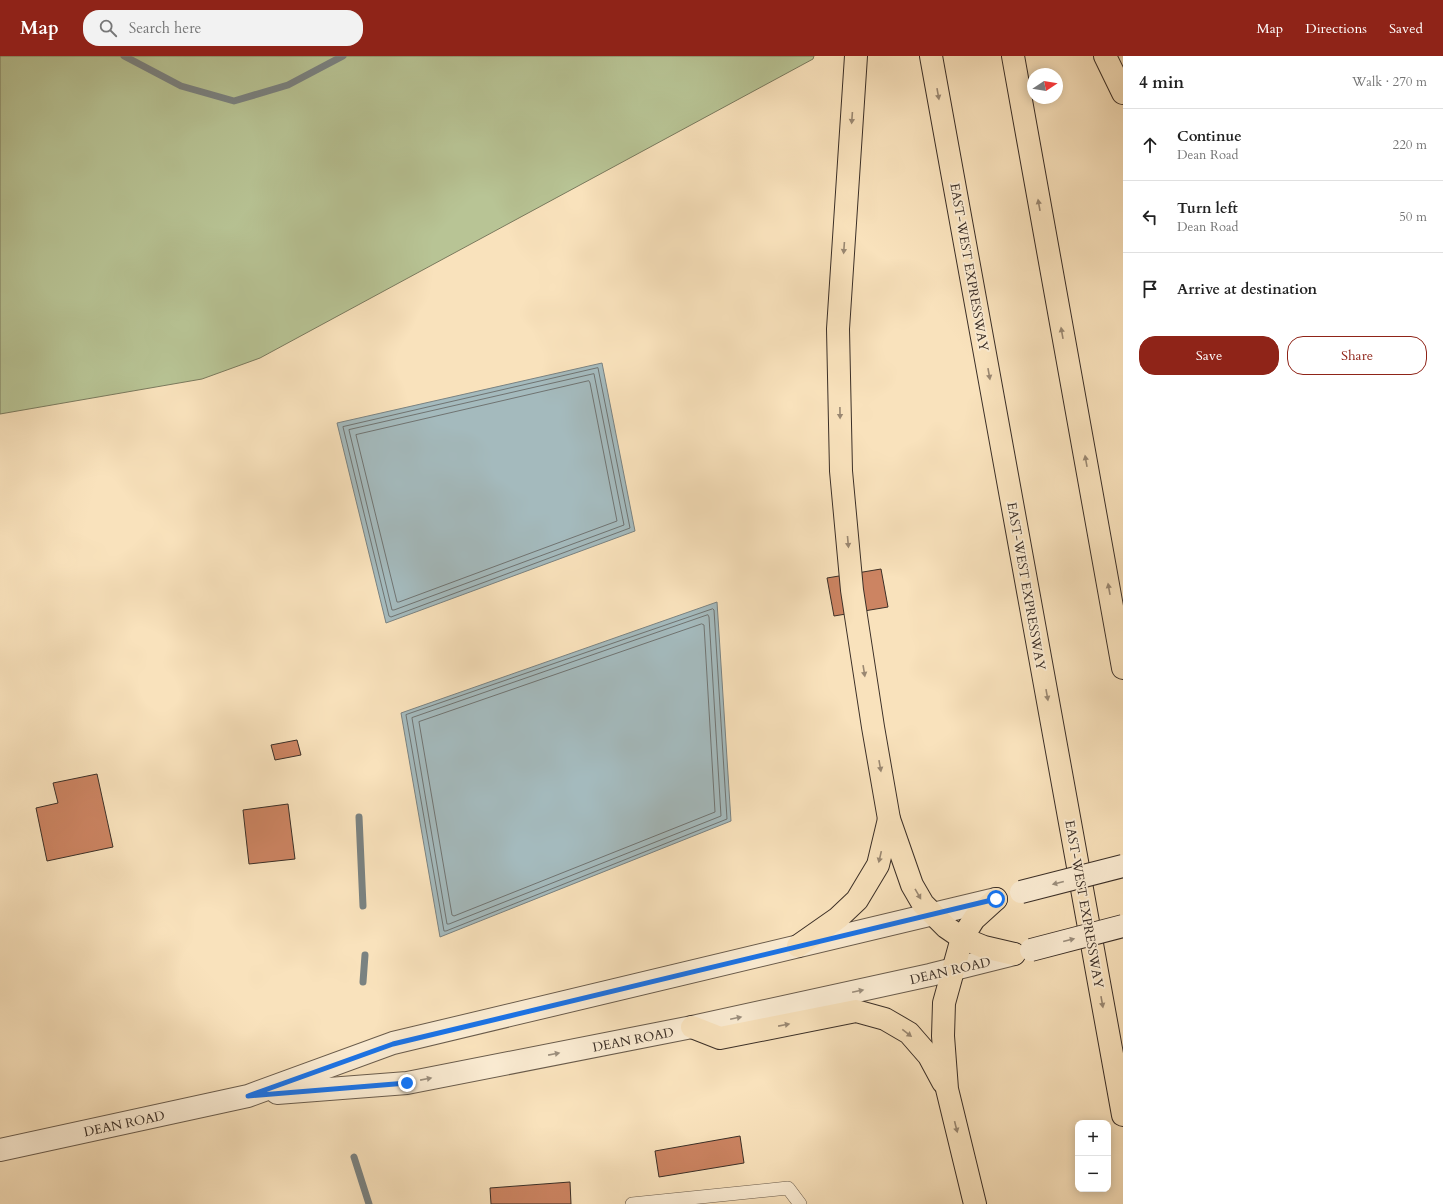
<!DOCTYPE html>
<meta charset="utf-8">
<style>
:root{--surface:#fff;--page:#f2f2f2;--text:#222;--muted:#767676;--line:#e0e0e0;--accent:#8f2418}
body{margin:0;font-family:Cardo,serif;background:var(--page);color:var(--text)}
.controls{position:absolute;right:12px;bottom:12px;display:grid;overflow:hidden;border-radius:8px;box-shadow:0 2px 10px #0003}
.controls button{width:36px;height:36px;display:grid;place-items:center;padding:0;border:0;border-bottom:1px solid var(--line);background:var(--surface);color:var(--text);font:20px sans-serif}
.compass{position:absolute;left:1027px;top:12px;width:36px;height:36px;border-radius:50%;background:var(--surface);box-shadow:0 2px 10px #0003;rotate:78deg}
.stop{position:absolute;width:12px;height:12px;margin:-9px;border:3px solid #1a73e8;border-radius:50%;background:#fff}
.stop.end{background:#1a73e8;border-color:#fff;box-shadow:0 1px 4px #0008}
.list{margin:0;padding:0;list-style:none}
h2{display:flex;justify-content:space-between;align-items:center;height:52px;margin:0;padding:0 16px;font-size:17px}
h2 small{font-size:13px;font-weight:400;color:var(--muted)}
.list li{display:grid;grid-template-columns:26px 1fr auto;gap:12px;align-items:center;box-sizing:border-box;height:72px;padding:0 16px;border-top:1px solid var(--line)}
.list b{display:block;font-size:15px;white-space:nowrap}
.list p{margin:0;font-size:13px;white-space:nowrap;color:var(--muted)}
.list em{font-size:13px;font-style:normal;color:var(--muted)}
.actions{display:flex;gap:8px;padding:12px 16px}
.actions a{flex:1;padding:9px 0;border:1px solid var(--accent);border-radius:16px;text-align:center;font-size:14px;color:var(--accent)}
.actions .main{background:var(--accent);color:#fff}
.icon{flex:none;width:22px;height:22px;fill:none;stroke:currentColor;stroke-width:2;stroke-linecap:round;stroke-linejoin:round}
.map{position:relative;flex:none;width:1123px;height:1148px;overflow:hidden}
header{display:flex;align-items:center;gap:24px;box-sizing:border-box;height:56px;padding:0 20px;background:var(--accent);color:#fff}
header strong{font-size:19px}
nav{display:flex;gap:22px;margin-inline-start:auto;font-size:14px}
.search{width:280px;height:36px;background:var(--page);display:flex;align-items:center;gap:10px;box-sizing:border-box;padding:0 14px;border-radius:16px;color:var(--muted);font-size:15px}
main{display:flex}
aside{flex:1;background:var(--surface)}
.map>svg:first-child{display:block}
.green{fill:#b8c495;stroke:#7a7a5e}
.water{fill:#a4babd;stroke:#7a8281}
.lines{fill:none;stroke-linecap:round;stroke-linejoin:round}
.shore{stroke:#707472;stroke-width:1}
.stream{stroke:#7a8281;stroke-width:7}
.building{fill:#cc8462;stroke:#3b2f27}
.service-casing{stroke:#6a5c4c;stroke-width:14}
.tertiary-casing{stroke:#6a5c4c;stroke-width:24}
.motorway-casing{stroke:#3b2f27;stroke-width:24}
.service{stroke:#fbecd3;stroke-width:13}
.tertiary{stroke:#fbecd3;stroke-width:22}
.motorway{stroke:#f9e2bc;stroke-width:22}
.secondary-bridge-casing{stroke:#3b2f27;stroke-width:24;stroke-linecap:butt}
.secondary-bridge{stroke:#fbecd3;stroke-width:22}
.oneway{fill:#9a8872}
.oneway2{fill:#9b8e7d}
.route{stroke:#1a73e8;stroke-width:5}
.labels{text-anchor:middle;stroke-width:3.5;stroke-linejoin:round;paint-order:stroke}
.street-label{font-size:13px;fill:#3b2f27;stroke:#fbecd3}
</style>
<header>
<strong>Map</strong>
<div class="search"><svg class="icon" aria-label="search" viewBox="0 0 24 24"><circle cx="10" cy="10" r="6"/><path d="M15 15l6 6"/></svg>Search here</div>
<nav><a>Map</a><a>Directions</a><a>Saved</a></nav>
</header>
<main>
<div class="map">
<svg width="1123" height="1148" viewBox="0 0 1123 1148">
<rect width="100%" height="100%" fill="#f9e2bc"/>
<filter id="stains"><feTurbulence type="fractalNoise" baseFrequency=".005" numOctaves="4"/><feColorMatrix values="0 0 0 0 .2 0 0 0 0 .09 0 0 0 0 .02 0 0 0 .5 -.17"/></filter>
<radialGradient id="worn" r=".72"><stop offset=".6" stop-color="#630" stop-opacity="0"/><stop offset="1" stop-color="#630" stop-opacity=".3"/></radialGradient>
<!-- green -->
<polygon class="green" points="0,0 814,0 813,3 260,302 202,323 0,358"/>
<!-- water -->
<g class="water">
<polygon points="602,307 635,475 386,567 337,367"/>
<polygon points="717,546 731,765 440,881 401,657"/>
</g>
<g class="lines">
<!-- shore -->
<g class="shore">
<polygon points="598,312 630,472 391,561 389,560 343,371"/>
<polygon points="594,318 624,469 394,554 392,554 349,374"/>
<polygon points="589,325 590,327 617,465 399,546 397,546 356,379"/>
<polygon points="713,553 714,554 727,763 446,875 444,875 406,659"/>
<polygon points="708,559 709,561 721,760 449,868 447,868 412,662"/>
<polygon points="702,568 704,569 715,756 454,860 452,859 419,666"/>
</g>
<!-- stream -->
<g class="stream">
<polyline points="124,0 181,30 234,45 288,29 343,0"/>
<polyline points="359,761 363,850"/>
<polyline points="363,926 365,899"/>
<polyline points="354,1101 369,1148"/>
</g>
</g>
<!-- building -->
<g class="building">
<polygon points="881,513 888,551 834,560 827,522"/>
<polygon points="297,684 301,699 275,704 271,689"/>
<polygon points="97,718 113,791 47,805 36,752 58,747 53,727"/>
<polygon points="288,748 295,803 249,808 243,754"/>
<polygon points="740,1080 744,1107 659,1121 655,1095"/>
<polygon points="570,1126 571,1148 491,1148 490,1132"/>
</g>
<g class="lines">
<!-- service casing -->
<g class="service-casing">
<polyline id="service" points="632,1148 788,1132 800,1148"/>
</g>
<!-- tertiary casing -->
<g class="tertiary-casing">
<g id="tertiary">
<polyline points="277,1037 407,1027 692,971 930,919 1014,898"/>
<polyline points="0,1094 248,1040 393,987 996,843"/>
</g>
</g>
<!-- motorway casing -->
<g class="motorway-casing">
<g id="motorway">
<polyline points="856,0 838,273 841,415 852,534 873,671 889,763 912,829 923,848 946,871 962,882 984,891 1014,898"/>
<polyline points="931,0 1123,1059"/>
<polyline points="1013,0 1123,612"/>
<polyline points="1105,0 1123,37"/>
<polyline points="798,890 838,862 857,844 878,809 889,763"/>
<polyline points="692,971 720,982 856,955 885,963 909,977 929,1000 943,1026"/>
<polyline points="975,1148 947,1033 943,980 944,947 962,882 974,863 996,843"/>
</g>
</g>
<!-- service -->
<use href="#service" class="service"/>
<!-- tertiary -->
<use href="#tertiary" class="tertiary"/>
<!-- motorway -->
<use href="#motorway" class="motorway"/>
<!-- secondary-bridge casing -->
<g class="secondary-bridge-casing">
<g id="secondary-bridge">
<polyline points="1021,836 1123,810"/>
<polyline points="1031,894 1123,870"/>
</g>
</g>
<!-- secondary-bridge -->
<use href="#secondary-bridge" class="secondary-bridge"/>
</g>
<!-- one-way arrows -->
<defs><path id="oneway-solid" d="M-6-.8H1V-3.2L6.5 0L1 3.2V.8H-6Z"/></defs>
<g class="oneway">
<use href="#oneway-solid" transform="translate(938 38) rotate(80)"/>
<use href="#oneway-solid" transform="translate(852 62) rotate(94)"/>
<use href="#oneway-solid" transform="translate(1039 149) rotate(-100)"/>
<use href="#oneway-solid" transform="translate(844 192) rotate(94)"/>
<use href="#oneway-solid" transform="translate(1062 277) rotate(-100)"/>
<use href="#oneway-solid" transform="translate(989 318) rotate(80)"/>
<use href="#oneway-solid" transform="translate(840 357) rotate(89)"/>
<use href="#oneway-solid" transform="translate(1086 405) rotate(-100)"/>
<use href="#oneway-solid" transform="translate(848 486) rotate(85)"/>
<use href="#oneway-solid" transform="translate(1109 533) rotate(-100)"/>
<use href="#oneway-solid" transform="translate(864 615) rotate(81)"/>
<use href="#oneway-solid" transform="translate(1047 639) rotate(80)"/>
<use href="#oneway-solid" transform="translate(880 710) rotate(80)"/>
<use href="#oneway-solid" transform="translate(880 801) rotate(103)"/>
<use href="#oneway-solid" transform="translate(918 838) rotate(60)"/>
<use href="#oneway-solid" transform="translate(1102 946) rotate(80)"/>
<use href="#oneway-solid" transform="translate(784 969) rotate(-11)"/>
<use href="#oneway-solid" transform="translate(907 977) rotate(38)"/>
<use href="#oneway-solid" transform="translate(956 1071) rotate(76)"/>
</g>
<g class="oneway2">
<use href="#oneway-solid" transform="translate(1058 827) rotate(166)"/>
<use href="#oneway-solid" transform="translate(1069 884) rotate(-14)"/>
<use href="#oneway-solid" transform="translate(858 935) rotate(-12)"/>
<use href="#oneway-solid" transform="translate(736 962) rotate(-12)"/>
<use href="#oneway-solid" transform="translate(554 998) rotate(-11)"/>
<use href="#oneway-solid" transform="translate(426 1023) rotate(-11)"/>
</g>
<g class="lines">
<!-- route -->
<polyline class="route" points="407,1027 248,1040 393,988 996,843"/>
</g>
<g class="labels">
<!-- street labels -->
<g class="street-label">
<text transform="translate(970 211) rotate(80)" y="5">EAST-WEST EXPRESSWAY</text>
<text transform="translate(1027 530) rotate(80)" y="5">EAST-WEST EXPRESSWAY</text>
<text transform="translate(1085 848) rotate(80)" y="5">EAST-WEST EXPRESSWAY</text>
<text transform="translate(950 914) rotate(-13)" y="5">DEAN ROAD</text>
<text transform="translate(633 983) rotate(-11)" y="5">DEAN ROAD</text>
<text transform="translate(124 1067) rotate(-12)" y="5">DEAN ROAD</text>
</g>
</g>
<rect width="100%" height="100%" filter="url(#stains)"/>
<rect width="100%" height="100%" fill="url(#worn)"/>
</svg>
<div class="controls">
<button>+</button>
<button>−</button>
</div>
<svg class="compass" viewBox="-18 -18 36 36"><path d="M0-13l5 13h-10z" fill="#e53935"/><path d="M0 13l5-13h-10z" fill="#767676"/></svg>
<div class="stop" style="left:996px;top:843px"></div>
<div class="stop end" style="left:407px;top:1027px"></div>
</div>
<aside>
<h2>4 min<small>Walk · 270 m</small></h2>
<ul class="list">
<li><svg class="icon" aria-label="ahead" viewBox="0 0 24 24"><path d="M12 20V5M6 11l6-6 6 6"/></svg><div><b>Continue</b><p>Dean Road</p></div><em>220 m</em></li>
<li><svg class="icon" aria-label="left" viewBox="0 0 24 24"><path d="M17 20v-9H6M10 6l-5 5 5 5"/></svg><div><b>Turn left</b><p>Dean Road</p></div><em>50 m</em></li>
<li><svg class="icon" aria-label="arrive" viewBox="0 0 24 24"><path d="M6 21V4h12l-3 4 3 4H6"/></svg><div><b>Arrive at destination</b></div></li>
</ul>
<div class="actions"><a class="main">Save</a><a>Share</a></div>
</aside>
</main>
